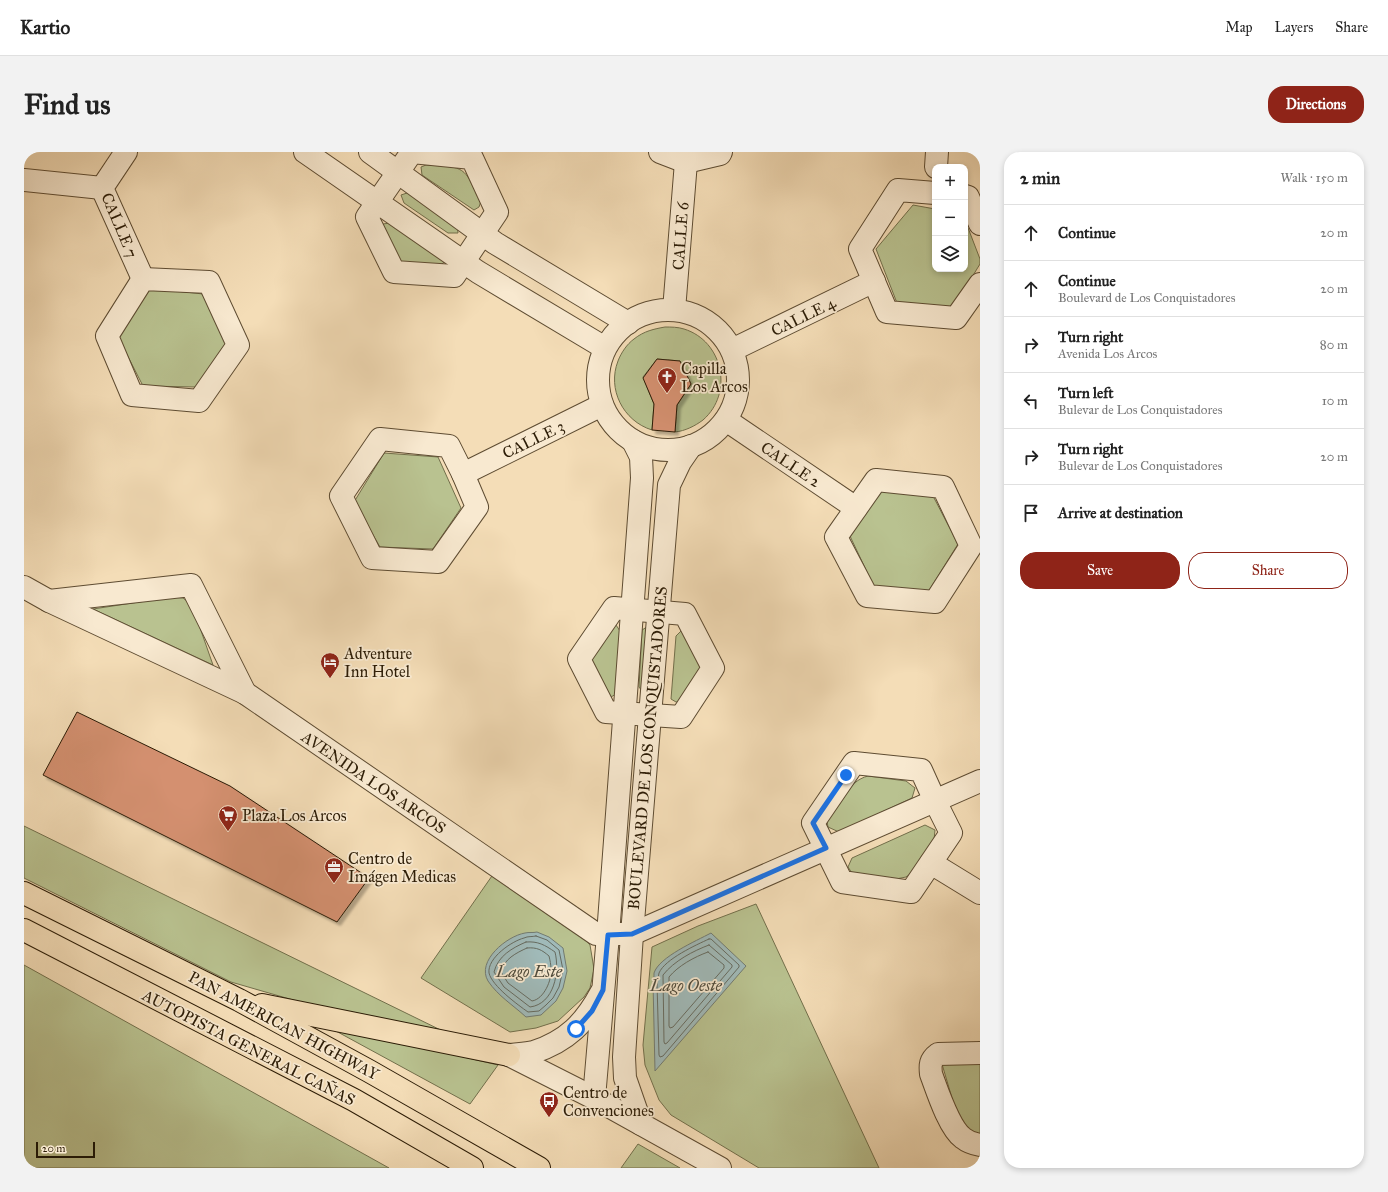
<!DOCTYPE html>
<meta charset="utf-8">
<style>
:root{--surface:#fff;--page:#f2f2f2;--text:#222;--muted:#767676;--line:#e0e0e0;--accent:#8f2418}
body{margin:0;font-family:"IM FELL Great Primer",serif;background:var(--page);color:var(--text)}
.controls{position:absolute;right:12px;top:12px;display:grid;overflow:hidden;border-radius:8px;box-shadow:0 2px 6px #0003}
.controls button{width:36px;height:36px;display:grid;place-items:center;padding:0;border:0;border-bottom:1px solid var(--line);background:var(--surface);color:var(--text);font:20px sans-serif}
.scale{position:absolute;left:12px;bottom:10px;width:59px;box-sizing:border-box;padding-left:4px;border:2px solid #2c1c06;border-top:0;font-size:11px;line-height:14px;white-space:nowrap;color:#2c1c06;-webkit-text-stroke:3px #f8e9d0;paint-order:stroke}
.stop{position:absolute;width:12px;height:12px;margin:-9px;border:3px solid #1a73e8;border-radius:50%;background:#fff}
.stop.end{background:#1a73e8;border-color:#fff;box-shadow:0 1px 4px #0008}
.list{margin:0;padding:0;list-style:none}
h2{display:flex;justify-content:space-between;align-items:center;height:52px;margin:0;padding:0 16px;font-size:17px}
h2 small{font-size:13px;font-weight:400;color:var(--muted)}
.list li{display:grid;grid-template-columns:26px 1fr auto;gap:12px;align-items:center;box-sizing:border-box;height:56px;padding:0 16px;border-top:1px solid var(--line)}
.list b{display:block;font-size:15px;white-space:nowrap}
.list p{margin:0;font-size:13px;white-space:nowrap;color:var(--muted)}
.list em{font-size:13px;font-style:normal;color:var(--muted)}
.actions{display:flex;gap:8px;padding:12px 16px}
.actions a{flex:1;padding:9px 0;border:1px solid var(--accent);border-radius:16px;text-align:center;font-size:14px;color:var(--accent)}
.actions .main{background:var(--accent);color:#fff}
.icon{flex:none;width:22px;height:22px;fill:none;stroke:currentColor;stroke-width:2;stroke-linecap:round;stroke-linejoin:round}
.map{position:relative;flex:none;width:956px;height:1016px;overflow:hidden;border-radius:16px}
header{display:flex;align-items:center;gap:24px;box-sizing:border-box;height:56px;padding:0 20px;background:var(--surface);border-bottom:1px solid var(--line)}
header strong{font-size:19px}
nav{display:flex;gap:22px;margin-inline-start:auto;font-size:14px}
.intro{display:flex;align-items:center;justify-content:space-between;box-sizing:border-box;height:96px;padding:0 24px}
h1{margin:0;font-size:28px}
.button{padding:10px 18px;border-radius:16px;background:var(--accent);color:#fff;font-size:14px;font-weight:700}
main{display:flex;gap:24px;padding:0 24px}
aside{flex:1;background:var(--surface);border-radius:16px;box-shadow:0 2px 6px #0003}
.map>svg:first-child{display:block}
.green{fill:#b9c290;stroke:#726f4b}
.water{fill:#a0bab9;stroke:#727b71}
.lines{fill:none;stroke-linecap:round;stroke-linejoin:round}
.shore{stroke:#666b60;stroke-width:1}
.building{fill:#d49070;stroke:#2c1c06;filter:url(#shadow)}
.minor-casing{stroke:#5e4c32;stroke-width:24}
.trunk-casing{stroke:#2c1c06;stroke-width:24}
.minor{stroke:#f8e9d0;stroke-width:22}
.trunk{stroke:#f4ddb7;stroke-width:22}
.route{stroke:#1a73e8;stroke-width:5}
.labels{text-anchor:middle;stroke-width:3.5;stroke-linejoin:round;paint-order:stroke}
.street-label{font-size:16px;fill:#2c1c06;stroke:#f8e9d0}
.poi-label{font-size:16px;fill:#2c1c06;stroke:#f8e9d0;text-anchor:start}
.water-label{font-size:17px;font-style:italic;fill:#4f4b3c;stroke:#f8e9d0}
</style>
<header>
<strong>Kartio</strong>
<nav><a>Map</a><a>Layers</a><a>Share</a></nav>
</header>
<div class="intro"><h1>Find us</h1><a class="button">Directions</a></div>
<main>
<div class="map">
<svg width="956" height="1016" viewBox="0 0 956 1016">
<defs>
<filter id="shadow"><feDropShadow dx="3.5" dy="3.5" stdDeviation="1" flood-color="#0004"/></filter>
</defs>
<rect width="100%" height="100%" fill="#f4ddb7"/>
<filter id="stains"><feTurbulence type="fractalNoise" baseFrequency=".005" numOctaves="4"/><feColorMatrix values="0 0 0 0 .2 0 0 0 0 .09 0 0 0 0 .02 0 0 0 .5 -.17"/></filter>
<radialGradient id="worn" r=".72"><stop offset=".6" stop-color="#630" stop-opacity="0"/><stop offset="1" stop-color="#630" stop-opacity=".3"/></radialGradient>
<!-- green -->
<g class="green">
<path d="M402 13C442 15 439 14 457 49L455 55 450 58 398 23 397 15Z"/>
<polygon points="386,40 433,72 434,81 424,81 380,51 377,43"/>
<polygon points="889,53 911,57 911,117 941,117 941,68 956,107 956,112 929,156 873,151 852,97"/>
<polygon points="366,71 420,104 420,110 416,114 376,111 359,80 359,72"/>
<polygon points="125,136 179,142 203,193 173,235 119,234 93,183"/>
<path d="M641 175C647 175 654 175 660 177 699 189 710 241 679 268 671 274 661 279 651 280L653 253 667 232 656 209 633 207 619 225 630 252 628 278C599 269 583 237 594 209 597 201 603 192 610 187 620 179 630 177 641 175Z"/>
<polygon points="360,301 414,305 437,356 409,397 356,395 330,350"/>
<polygon points="854,339 909,344 934,392 904,440 850,435 826,384"/>
<polygon points="148,445 159,446 168,453 189,513 69,457"/>
<polygon points="592,473 596,479 592,542 587,545 581,543 566,507 585,477"/>
<polygon points="626,473 621,543 615,535 618,478"/>
<polygon points="657,479 663,483 678,516 658,549 652,550 647,547 652,484"/>
<path d="M844 624 882 629 891 636 888 646 815 680 804 675 803 669C814 653 824 629 844 624Z"/>
<polygon points="901,673 911,678 910,688 889,720 882,725 872,727 828,721 824,715 828,706"/>
<polygon points="0,674 435,887 276,850 207,830 0,726"/>
<polygon points="470,721 554,778 566,793 570,817 566,836 560,845 534,869 512,876 486,880 397,826"/>
<polygon points="732,752 855,1016 735,1016 647,963 635,948 621,913 619,893 628,795 674,774"/>
<polygon points="0,813 365,1016 0,1016"/>
<polygon points="299,872 474,913 446,952"/>
<polygon points="956,910 956,984 947,983 935,970 918,912"/>
<polygon points="614,992 656,1016 597,1016"/>
</g>
<!-- water -->
<g class="water">
<path d="M513 780 525 785 539 796 543 819 539 836 532 849 517 863 502 865C489 853 474 844 464 829 452 809 483 784 501 781 505 780 509 781 513 780Z"/>
<path d="M687 781 722 814 631 919 629 830C630 827 630 824 630 821 635 805 672 789 687 781Z"/>
</g>
<g class="lines">
<!-- shore -->
<g class="shore">
<path d="M512 784 523 788 535 798 539 818 535 835 529 846 522 853 515 859 504 860C494 853 468 834 465 821 463 806 488 789 500 786 504 784 508 785 512 784Z"/>
<path d="M685 787H687L715 813V815L639 904 636 905 635 903 633 831C634 828 634 824 635 821 641 807 672 793 685 787Z"/>
<path d="M502 790C514 789 521 793 531 800 536 820 530 852 506 855L480 835 470 820C474 804 488 796 502 790Z"/>
<path d="M685 793 708 813V815L643 891 641 892 640 890 639 823C650 809 669 799 685 793Z"/>
<path d="M503 796C513 795 518 798 525 804 526 808 527 813 527 817 528 828 520 847 508 849L484 831 477 820C480 807 492 801 503 796Z"/>
<path d="M684 800 700 813V816L649 875 646 876 645 874V825C654 814 670 805 684 800Z"/>
</g>
</g>
<!-- building -->
<g class="building">
<polygon points="633,207 656,209 667,232 653,253 651,280 628,278 630,252 619,226"/>
<polygon points="53,560 206,634 345,726 313,770 19,623"/>
</g>
<g class="lines">
<!-- minor casing -->
<g class="minor-casing">
<g id="minor">
<polyline points="102,0 78,36 119,127"/>
<polyline points="281,0 454,120 581,196"/>
<polyline points="346,0 471,91 604,171"/>
<polygon points="388,0 448,6 473,60 430,124 370,120 343,65"/>
<polyline points="636,0 662,10 696,2 697,0"/>
<polyline points="912,15 913,0"/>
<polyline points="0,28 78,36"/>
<polyline points="911,41 874,38 836,97 863,160 932,166 956,132"/>
<polyline points="941,44 944,45 956,72"/>
<polygon points="119,127 185,130 214,193 175,249 108,243 83,184"/>
<polyline points="650,158 662,10"/>
<circle cx="644" cy="228" r="70"/>
<polyline points="708,198 850,129"/>
<polyline points="702,268 832,356"/>
<polygon points="356,287 425,294 439,322 453,355 414,410 348,406 317,344"/>
<polyline points="439,322 578,253"/>
<polygon points="852,328 919,335 947,394 911,450 843,444 812,385"/>
<polyline points="0,435 25,449 221,541 572,782 608,782 956,629"/>
<polyline points="25,449 167,433 221,541"/>
<polygon points="590,456 661,462 689,516 657,565 582,560 555,507"/>
<polygon points="830,611 897,618 911,649 927,681 887,740 818,730 789,671"/>
<polyline points="907,711 956,741"/>
<path d="M956 901 914 902C906 908 906 913 907 922 913 938 925 976 939 986 944 990 950 992 956 993"/>
<polyline points="485,903 570,946 696,1016"/>
<path d="M485 903C493 902 502 902 510 900 543 889 561 871 577 841"/>
<polyline points="570,946 584,783 618,326 617,305 609,289"/>
<polyline points="617,972 601,926 600,905 608,782 645,333 656,310 667,294"/>
</g>
</g>
<!-- trunk casing -->
<g class="trunk-casing">
<g id="trunk">
<polyline points="0,741 215,848 345,919 515,1016"/>
<polyline points="0,778 330,948 448,1016"/>
<polyline points="238,853 485,903"/>
</g>
</g>
<!-- minor -->
<use href="#minor" class="minor"/>
<!-- trunk -->
<use href="#trunk" class="trunk"/>
</g>
<g class="lines">
<!-- route -->
<polyline class="route" points="552,877 568,859 579,838 584,783 608,782 802,696 789,671 822,623"/>
</g>
<!-- icons -->
<defs>
<g id="church-pin" transform="scale(1)"><path d="M0 17L-7.5 6A9.5 9.5 0 1 1 7.5 6Z" fill="#8f2418" stroke="#f8e9d0"/><path d="M-1.2-6h2.4v3.5h3.3v2.4h-3.3V6h-2.4V-.1h-3.3v-2.4h3.3Z" fill="#fff"/></g>
<g id="hotel-pin" transform="scale(1)"><path d="M0 17L-7.5 6A9.5 9.5 0 1 1 7.5 6Z" fill="#8f2418" stroke="#f8e9d0"/><path d="M-6-4.5h1.5V1H6V5H4.5V3h-9V5H-6ZM-4 0a1.8 1.8 0 1 1 3.6 0ZM.5 0V-2.5h3Q6-2.5 6 0Z" fill="#fff"/></g>
<g id="supermarket-pin" transform="scale(1)"><path d="M0 17L-7.5 6A9.5 9.5 0 1 1 7.5 6Z" fill="#8f2418" stroke="#f8e9d0"/><path d="M-6-5.5h2.5l.6 2H6L4.5 2H-2.5L-4.4-4H-6ZM-1.5 3.2a1.3 1.3 0 1 0 .1 0ZM3 3.2a1.3 1.3 0 1 0 .1 0Z" fill="#fff"/></g>
<g id="office-pin" transform="scale(1)"><path d="M0 17L-7.5 6A9.5 9.5 0 1 1 7.5 6Z" fill="#8f2418" stroke="#f8e9d0"/><path d="M-6-3h4V-5.5h4V-3h4V5H-6ZM-1-4.5V-3h2v-1.5ZM-6 0V1H6V0Z" fill="#fff"/></g>
<g id="bus-pin" transform="scale(1)"><path d="M0 17L-7.5 6A9.5 9.5 0 1 1 7.5 6Z" fill="#8f2418" stroke="#f8e9d0"/><path d="M-5-6H5V4H4V6H2V4H-2V6H-4V4H-5ZM-3.5-4V0h7V-4ZM-3.5 1.2v1.5H-2V1.2ZM2 1.2v1.5H3.5V1.2Z" fill="#fff"/></g>
</defs>
<g fill-rule="evenodd">
<use href="#church-pin" x="643" y="225"/>
<use href="#hotel-pin" x="306" y="510"/>
<use href="#supermarket-pin" x="204" y="663"/>
<use href="#office-pin" x="310" y="715"/>
<use href="#bus-pin" x="525" y="949"/>
</g>
<g class="labels">
<!-- street labels -->
<g class="street-label">
<text transform="translate(96 73) rotate(67)" y="6">CALLE 7</text>
<text transform="translate(656 84) rotate(-86)" y="6">CALLE 6</text>
<text transform="translate(779 164) rotate(-26)" y="6">CALLE 4</text>
<text transform="translate(509 287) rotate(-26)" y="6">CALLE 3</text>
<text transform="translate(767 312) rotate(34)" y="6">CALLE 2</text>
<text transform="translate(623 596) rotate(-85)" y="6">BOULEVARD DE LOS CONQUISTADORES</text>
<text transform="translate(350 630) rotate(34)" y="6">AVENIDA LOS ARCOS</text>
<text transform="translate(260 873) rotate(28)" y="6">PAN AMERICAN HIGHWAY</text>
<text transform="translate(225 895) rotate(27)" y="6">AUTOPISTA GENERAL CAÑAS</text>
</g>
<!-- poi labels -->
<g class="poi-label">
<text x="657" y="222">Capilla<tspan x="657" dy="18">Los Arcos</tspan></text>
<text x="320" y="507">Adventure<tspan x="320" dy="18">Inn Hotel</tspan></text>
<text x="218" y="669">Plaza Los Arcos</text>
<text x="324" y="712">Centro de<tspan x="324" dy="18">Imágen Medicas</tspan></text>
<text x="539" y="946">Centro de<tspan x="539" dy="18">Convenciones</tspan></text>
</g>
<!-- water labels -->
<g class="water-label">
<text x="505" y="825">Lago Este</text>
<text x="662" y="839">Lago Oeste</text>
</g>
</g>
<rect width="100%" height="100%" filter="url(#stains)"/>
<rect width="100%" height="100%" fill="url(#worn)"/>
</svg>
<div class="controls">
<button>+</button>
<button>−</button>
<button><svg class="icon" aria-label="layers" viewBox="0 0 24 24"><path d="M12 4l9 5-9 5-9-5zM3 14l9 5 9-5"/></svg></button>
</div>
<div class="scale">20 m</div>
<div class="stop" style="left:552px;top:877px"></div>
<div class="stop end" style="left:822px;top:623px"></div>
</div>
<aside>
<h2>2 min<small>Walk · 150 m</small></h2>
<ul class="list">
<li><svg class="icon" aria-label="ahead" viewBox="0 0 24 24"><path d="M12 20V5M6 11l6-6 6 6"/></svg><div><b>Continue</b></div><em>20 m</em></li>
<li><svg class="icon" aria-label="ahead" viewBox="0 0 24 24"><path d="M12 20V5M6 11l6-6 6 6"/></svg><div><b>Continue</b><p>Boulevard de Los Conquistadores</p></div><em>20 m</em></li>
<li><svg class="icon" aria-label="right" viewBox="0 0 24 24"><path d="M7 20v-9h11M14 6l5 5-5 5"/></svg><div><b>Turn right</b><p>Avenida Los Arcos</p></div><em>80 m</em></li>
<li><svg class="icon" aria-label="left" viewBox="0 0 24 24"><path d="M17 20v-9H6M10 6l-5 5 5 5"/></svg><div><b>Turn left</b><p>Bulevar de Los Conquistadores</p></div><em>10 m</em></li>
<li><svg class="icon" aria-label="right" viewBox="0 0 24 24"><path d="M7 20v-9h11M14 6l5 5-5 5"/></svg><div><b>Turn right</b><p>Bulevar de Los Conquistadores</p></div><em>20 m</em></li>
<li><svg class="icon" aria-label="arrive" viewBox="0 0 24 24"><path d="M6 21V4h12l-3 4 3 4H6"/></svg><div><b>Arrive at destination</b></div></li>
</ul>
<div class="actions"><a class="main">Save</a><a>Share</a></div>
</aside>
</main>
